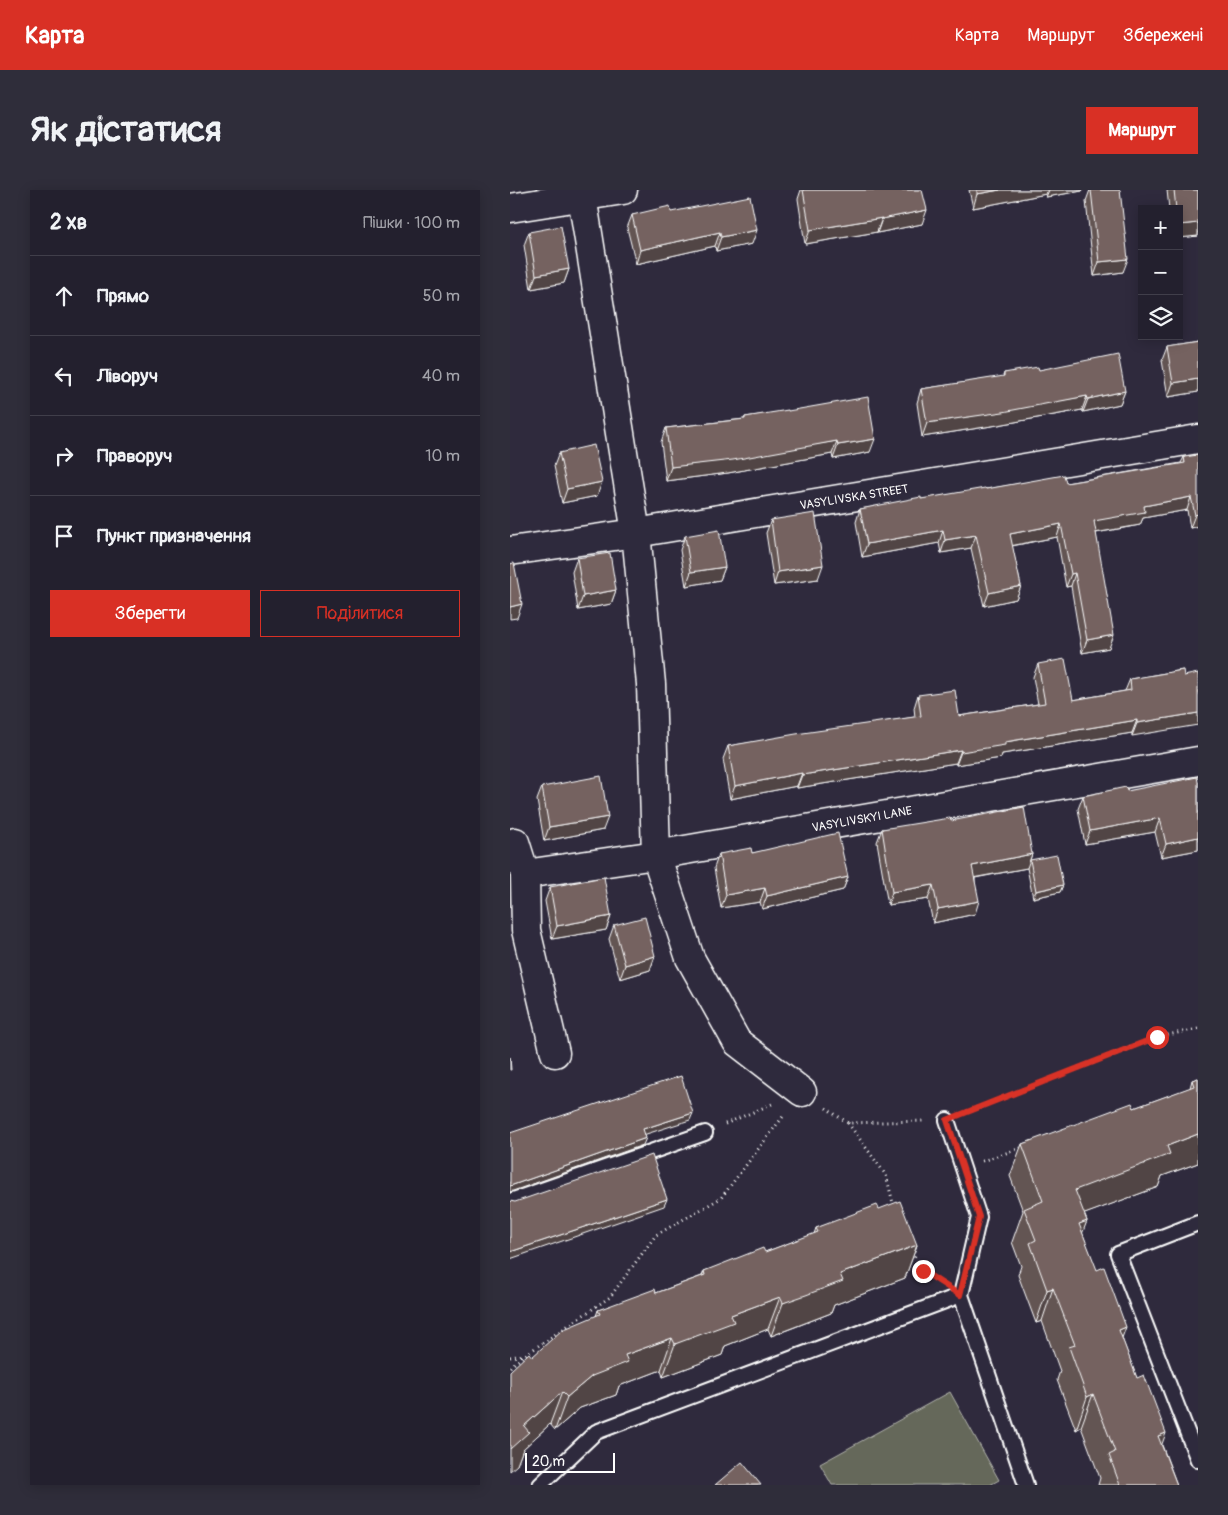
<!DOCTYPE html>
<html lang="uk">
<meta charset="utf-8">
<style>
:root{--surface:#23202e;--page:#2f2d3a;--text:#f1f3f6;--muted:#a3a3aa;--line:#403e4a;--accent:#d93025}
body{margin:0;font-family:Pangolin,sans-serif;background:var(--page);color:var(--text)}
.controls{position:absolute;right:15px;top:15px;display:grid;overflow:hidden;border-radius:0px;box-shadow:0 2px 12px #0003}
.controls button{width:45px;height:45px;display:grid;place-items:center;padding:0;border:0;border-bottom:1px solid var(--line);background:var(--surface);color:var(--text);font:25px sans-serif}
.scale{position:absolute;left:15px;bottom:12px;width:90px;box-sizing:border-box;padding-left:5px;border:2px solid #fff;border-top:0;font-size:14px;line-height:18px;white-space:nowrap;color:#fff;-webkit-text-stroke:4px #2f2a3d;paint-order:stroke}
.stop{position:absolute;width:15px;height:15px;margin:-11px;border:4px solid #d93025;border-radius:50%;background:#fff}
.stop.end{background:#d93025;border-color:#fff;box-shadow:0 1px 5px #0008}
.list{margin:0;padding:0;list-style:none}
h2{display:flex;justify-content:space-between;align-items:center;height:65px;margin:0;padding:0 20px;font-size:21px}
h2 small{font-size:16px;font-weight:400;color:var(--muted)}
.list li{display:grid;grid-template-columns:32px 1fr auto;gap:15px;align-items:center;box-sizing:border-box;height:80px;padding:0 20px;border-top:1px solid var(--line)}
.list b{display:block;font-size:19px;white-space:nowrap}
.list em{font-size:16px;font-style:normal;color:var(--muted)}
.actions{display:flex;gap:10px;padding:15px 20px}
.actions a{flex:1;padding:11px 0;border:1px solid var(--accent);border-radius:0px;text-align:center;font-size:18px;color:var(--accent)}
.actions .main{background:var(--accent);color:#fff}
.icon{flex:none;width:28px;height:28px;fill:none;stroke:currentColor;stroke-width:2;stroke-linecap:round;stroke-linejoin:round}
.map{position:relative;flex:none;width:688px;height:1295px;overflow:hidden;border-radius:0px}
header{display:flex;align-items:center;gap:30px;box-sizing:border-box;height:70px;padding:0 25px;background:var(--accent);color:#fff}
header strong{font-size:24px}
nav{display:flex;gap:28px;margin-inline-start:auto;font-size:18px}
.intro{display:flex;align-items:center;justify-content:space-between;box-sizing:border-box;height:120px;padding:0 30px}
h1{margin:0;font-size:35px}
.button{padding:12px 22px;border-radius:0px;background:var(--accent);color:#fff;font-size:18px;font-weight:700}
main{display:flex;gap:30px;padding:0 30px}
aside{flex:1;background:var(--surface);border-radius:0px;box-shadow:0 2px 12px #0003}
.map>svg:first-child{display:block}
.park{fill:#65685a;stroke:#b2b4ac}
.lines{fill:none;stroke-linecap:round;stroke-linejoin:round}
.lane-casing{stroke:#fff;stroke-width:18}
.street-casing{stroke:#fff;stroke-width:31}
.path{stroke:#fff;stroke-width:3;stroke-dasharray:1 4;stroke-linecap:butt}
.lane{stroke:#2f2a3d;stroke-width:14}
.street{stroke:#2f2a3d;stroke-width:28}
.wall{fill:#645453;stroke:#fff}
.shaded-wall{fill:#514544;stroke:#fff}
.building{fill:#746261;stroke:#fff}
.route{stroke:#d93025;stroke-width:6}
.labels{text-anchor:middle;stroke-width:4;stroke-linejoin:round;paint-order:stroke}
.street-label{font-size:12px;fill:#fff;stroke:#2f2a3d}
</style>
<header>
<strong>Карта</strong>
<nav><a>Карта</a><a>Маршрут</a><a>Збережені</a></nav>
</header>
<div class="intro"><h1>Як дістатися</h1><a class="button">Маршрут</a></div>
<main>
<aside>
<h2>2 хв<small>Пішки · 100 m</small></h2>
<ul class="list">
<li><svg class="icon" aria-label="ahead" viewBox="0 0 24 24"><path d="M12 20V5M6 11l6-6 6 6"/></svg><div><b>Прямо</b></div><em>50 m</em></li>
<li><svg class="icon" aria-label="left" viewBox="0 0 24 24"><path d="M17 20v-9H6M10 6l-5 5 5 5"/></svg><div><b>Ліворуч</b></div><em>40 m</em></li>
<li><svg class="icon" aria-label="right" viewBox="0 0 24 24"><path d="M7 20v-9h11M14 6l5 5-5 5"/></svg><div><b>Праворуч</b></div><em>10 m</em></li>
<li><svg class="icon" aria-label="arrive" viewBox="0 0 24 24"><path d="M6 21V4h12l-3 4 3 4H6"/></svg><div><b>Пункт призначення</b></div></li>
</ul>
<div class="actions"><a class="main">Зберегти</a><a>Поділитися</a></div>
</aside>
<div class="map">
<svg width="688" height="1295" viewBox="0 0 688 1295">
<rect width="100%" height="100%" fill="#2f2a3d"/>
<filter id="ink" filterUnits="userSpaceOnUse"><feTurbulence type="fractalNoise" baseFrequency=".02" numOctaves="2"/><feDisplacementMap in="SourceGraphic" scale="10" xChannelSelector="R" yChannelSelector="G"/><feConvolveMatrix kernelMatrix="1 2 1 2 8 2 1 2 1" color-interpolation-filters="sRGB"/></filter>
<g filter="url(#ink)">
<!-- park -->
<polygon class="park" points="440,1202 489,1290 480,1295 322,1295 310,1274"/>
<g class="lines">
<!-- lane casing -->
<g class="lane-casing">
<g id="lane">
<polyline points="437,930 469,1027 451,1105 516,1295"/>
<polyline points="0,1011 195,943"/>
<polyline points="688,1033 608,1064 688,1270"/>
<polyline points="30,1295 86,1242 451,1105"/>
</g>
</g>
<!-- street casing -->
<g class="street-casing">
<g id="street">
<polyline points="71,0 126,343 141,494 146,665 180,768 227,852 292,902"/>
<polyline points="0,18 113,0"/>
<polyline points="0,361 126,343 688,249"/>
<polyline points="5,652 15,684 16,740 45,863"/>
<polyline points="15,684 146,665 688,571"/>
</g>
</g>
<!-- path -->
<g class="path">
<polyline points="316,918 338,933 414,931"/>
<polyline points="457,922 647,847 688,839"/>
<polyline points="338,933 376,985 384,1017"/>
<polyline points="215,934 262,914"/>
<polyline points="472,971 514,957"/>
<polyline points="402,1062 413,1081 427,1090"/>
<polyline points="0,1167 14,1165"/>
<polyline points="0,1177 15,1165 100,1107 146,1045 211,1008 275,924"/>
</g>
<!-- lane -->
<use href="#lane" class="lane"/>
<!-- street -->
<use href="#street" class="street"/>
</g>
<!-- wall -->
<g class="wall">
<polygon points="291,0 412,0 412,34 367,43 367,42 295,54 288,9"/>
<polygon points="459,0 573,0 572,1 536,7 536,4 463,18"/>
<polygon points="580,0 610,0 613,82 584,86 576,11"/>
<polygon points="657,0 688,0 688,46 669,48 669,19 659,19"/>
<polygon points="161,22 242,54 206,61 205,56 126,74 117,38 122,25"/>
<polygon points="19,42 59,79 54,93 21,99 14,55"/>
<polygon points="688,152 688,202 658,207 652,170 657,157"/>
<polygon points="529,180 615,201 610,214 573,222 572,220 488,235 412,247 407,213 411,199 493,187 494,183"/>
<polygon points="278,221 360,262 323,269 322,264 218,283 156,291 151,252 156,238 234,229 235,227"/>
<polygon points="49,263 87,306 52,313 44,276"/>
<polygon points="674,267 688,336 680,338 677,320 633,328 630,335 586,343 599,458 572,463 561,396 556,397 547,347 502,356 511,396 506,409 474,416 461,358 431,363 429,353 352,367 346,332 350,319 476,299 556,293 671,273"/>
<polygon points="261,330 308,389 264,395 256,343"/>
<polygon points="175,346 215,377 210,390 176,396 170,360"/>
<polygon points="67,368 106,400 101,414 68,420 62,382"/>
<polygon points="528,474 563,510 615,501 620,489 673,480 622,546 622,543 492,564 491,568 446,575 446,573 287,598 287,596 220,609 213,569 218,556 405,527 404,518 408,505 449,526 528,514 523,487"/>
<polygon points="688,592 688,660 651,667 645,642 575,654 568,619 573,606 617,601"/>
<polygon points="32,597 93,640 34,651 27,610"/>
<polygon points="441,631 522,664 520,670 553,695 550,702 523,708 517,678 465,688 465,724 423,733 418,709 378,715 367,652 372,639"/>
<polygon points="242,663 338,687 333,700 252,719 250,712 211,718 204,678 209,664"/>
<polygon points="40,697 101,726 96,740 42,749 35,711"/>
<polygon points="104,735 145,766 140,780 110,789 99,749"/>
<polygon points="688,888 688,973 652,986 648,997 574,1024 577,1031 572,1042 667,1295 588,1295 590,1288 571,1237 566,1240 547,1190 550,1181 532,1131 526,1133 508,1085 511,1076 502,1052 513,1021 500,986 512,954 624,918 680,898 682,890"/>
<polygon points="369,1019 407,1055 395,1088 324,1115 321,1123 285,1137 261,1146 258,1139 215,1156 212,1165 153,1187 151,1180 109,1196 106,1205 70,1218 45,1240 40,1234 13,1259 7,1275 22,1167 86,1126 88,1120 146,1103 192,1086 194,1081 255,1062 304,1044 306,1038"/>
</g>
<!-- shaded-wall -->
<g class="shaded-wall">
<polygon points="490,0 537,0 536,4 463,18 467,4"/>
<polygon points="539,0 573,0 572,1 536,7"/>
<polygon points="417,20 412,34 367,43 372,29"/>
<polygon points="372,28 367,42 295,54 300,40"/>
<polygon points="688,33 688,46 669,48 669,35"/>
<polygon points="247,40 242,54 206,61 211,47"/>
<polygon points="210,42 205,56 126,74 130,60"/>
<polygon points="618,69 613,82 584,86 589,72"/>
<polygon points="59,79 54,93 21,99 26,85"/>
<polygon points="688,189 688,202 658,207 663,193"/>
<polygon points="615,201 610,214 573,222 578,209"/>
<polygon points="577,206 572,220 488,235 412,247 417,233"/>
<polygon points="365,249 360,262 323,269 328,255"/>
<polygon points="327,251 322,264 218,283 156,291 161,277"/>
<polygon points="92,292 87,306 52,313 57,299"/>
<polygon points="681,307 677,320 633,328 630,335 579,344 584,331 634,316"/>
<polygon points="688,324 688,336 680,338 685,325"/>
<polygon points="551,334 547,347 495,357 500,344"/>
<polygon points="433,340 429,353 352,367 357,354"/>
<polygon points="466,345 461,358 431,363 435,350"/>
<polygon points="313,375 308,389 264,395 268,382"/>
<polygon points="215,377 210,390 176,396 181,382"/>
<polygon points="565,383 561,396 556,397 561,384"/>
<polygon points="511,396 506,409 474,416 479,403"/>
<polygon points="106,400 101,414 68,420 73,406"/>
<polygon points="12,414 7,428 0,429 0,417"/>
<polygon points="604,445 599,458 572,463 577,450"/>
<polygon points="688,523 688,535 622,546 627,533"/>
<polygon points="627,530 622,543 492,564 491,568 446,575 451,562 495,552"/>
<polygon points="451,560 446,573 287,598 292,585"/>
<polygon points="292,583 287,596 220,609 225,596"/>
<polygon points="98,627 93,640 34,651 39,637"/>
<polygon points="650,628 645,642 575,654 580,641"/>
<polygon points="688,647 688,660 651,667 656,654"/>
<polygon points="522,664 517,678 457,689 462,676"/>
<polygon points="338,687 333,700 252,719 257,706"/>
<polygon points="423,695 418,709 378,715 382,702"/>
<polygon points="553,695 550,702 523,708 526,701"/>
<polygon points="255,698 250,712 211,718 216,705"/>
<polygon points="469,711 465,724 423,733 428,719"/>
<polygon points="101,726 96,740 42,749 47,736"/>
<polygon points="145,766 140,780 110,789 115,775"/>
<polygon points="183,923 180,930 130,946 133,939"/>
<polygon points="688,944 688,973 652,986 648,997 553,1032 565,1000 657,956"/>
<polygon points="136,948 133,955 0,1002 0,996"/>
<polygon points="157,1009 154,1016 0,1069 0,1062"/>
<polygon points="577,1031 565,1063 569,1034"/>
<polygon points="407,1055 395,1088 324,1115 321,1123 261,1146 273,1113 330,1084"/>
<polygon points="543,1098 532,1131 526,1133 537,1100"/>
<polygon points="270,1107 258,1139 215,1156 212,1165 153,1187 165,1154 221,1125"/>
<polygon points="616,1137 604,1170 609,1140"/>
<polygon points="162,1148 151,1180 109,1196 106,1205 70,1218 45,1240 57,1207 82,1186 115,1165"/>
<polygon points="52,1202 40,1234 13,1259 7,1275 0,1281 0,1259 14,1236"/>
<polygon points="583,1204 571,1237 566,1240 577,1207"/>
<polygon points="656,1243 644,1276 648,1246"/>
</g>
<!-- building -->
<g class="building">
<polygon points="293,0 412,0 417,20 372,29 372,28 300,40"/>
<polygon points="467,0 490,0 467,4"/>
<polygon points="581,0 610,0 618,69 589,72"/>
<polygon points="664,0 688,0 688,33 669,35 669,19 666,19"/>
<polygon points="240,6 247,40 211,47 210,42 130,60 122,25 160,16 161,22"/>
<polygon points="51,36 59,79 26,85 19,42"/>
<polygon points="688,152 688,189 663,193 657,157"/>
<polygon points="608,164 615,201 578,209 577,206 493,222 417,233 411,199 494,186 494,183 528,177 529,180"/>
<polygon points="358,207 365,249 328,255 327,251 223,270 161,277 156,238 235,229 235,227 278,220 278,221"/>
<polygon points="84,255 92,292 57,299 49,263"/>
<polygon points="688,265 688,324 685,325 681,307 634,316 635,322 584,331 604,445 577,450 565,383 561,384 551,334 500,344 511,396 479,403 466,345 435,350 433,340 357,354 350,319 411,307 411,309 475,298 476,299 554,285 556,293 675,273 674,267"/>
<polygon points="305,323 313,375 268,382 261,330"/>
<polygon points="209,340 215,377 181,382 175,346"/>
<polygon points="100,363 106,400 73,406 67,368"/>
<polygon points="4,373 12,414 0,417 0,374"/>
<polygon points="555,469 563,510 621,500 620,489 673,480 674,486 688,483 688,523 627,533 627,530 495,552 495,555 451,562 451,560 292,585 292,583 225,596 218,556 286,544 411,526 408,505 445,500 449,526 535,513 528,474"/>
<polygon points="91,586 98,627 39,637 32,597"/>
<polygon points="687,587 688,592 688,647 656,654 650,628 580,641 573,606 616,597 617,601"/>
<polygon points="514,617 522,664 462,676 469,711 428,719 423,695 382,702 372,639 440,628 441,631"/>
<polygon points="328,643 338,687 257,706 255,698 216,705 209,664 241,658 242,663"/>
<polygon points="547,665 553,695 526,701 520,670"/>
<polygon points="94,687 101,726 47,736 40,697"/>
<polygon points="135,727 145,766 115,775 104,735"/>
<polygon points="0,867 1,880 0,880"/>
<polygon points="171,886 183,923 133,939 136,948 0,996 0,943"/>
<polygon points="688,888 688,944 657,956 660,964 565,1000 577,1031 569,1034 587,1080 594,1077 616,1137 609,1140 627,1188 634,1185 656,1243 648,1246 667,1295 610,1295 599,1265 605,1262 583,1204 577,1207 559,1157 565,1155 543,1098 537,1100 520,1053 526,1050 514,1019 533,1011 512,954 622,913 624,918 684,896 682,890"/>
<polygon points="142,965 157,1009 0,1062 0,1011 5,1012"/>
<polygon points="390,1011 407,1055 330,1084 333,1091 296,1105 273,1113 270,1107 221,1125 224,1132 165,1154 162,1148 115,1165 118,1172 82,1186 57,1207 52,1202 14,1236 19,1242 0,1259 0,1181 19,1163 22,1167 52,1140 90,1124 88,1120 145,1099 146,1103 195,1085 194,1081 253,1058 255,1062 308,1042 306,1038 367,1015 369,1019"/>
<polygon points="232,1272 251,1295 205,1295"/>
</g>
</g>
<g class="lines" filter="url(#ink)">
<!-- route -->
<polyline class="route" points="413,1081 450,1105 469,1027 437,930 647,847"/>
</g>
<g class="labels">
<!-- street labels -->
<g class="street-label">
<text transform="translate(344 307) rotate(-9)" y="4">VASYLIVSKA STREET</text>
<text transform="translate(352 629) rotate(-10)" y="4">VASYLIVSKYI LANE</text>
</g>
</g>
</svg>
<div class="controls">
<button>+</button>
<button>−</button>
<button><svg class="icon" aria-label="layers" viewBox="0 0 24 24"><path d="M12 4l9 5-9 5-9-5zM3 14l9 5 9-5"/></svg></button>
</div>
<div class="scale">20 m</div>
<div class="stop" style="left:647px;top:847px"></div>
<div class="stop end" style="left:413px;top:1081px"></div>
</div>
</main>
